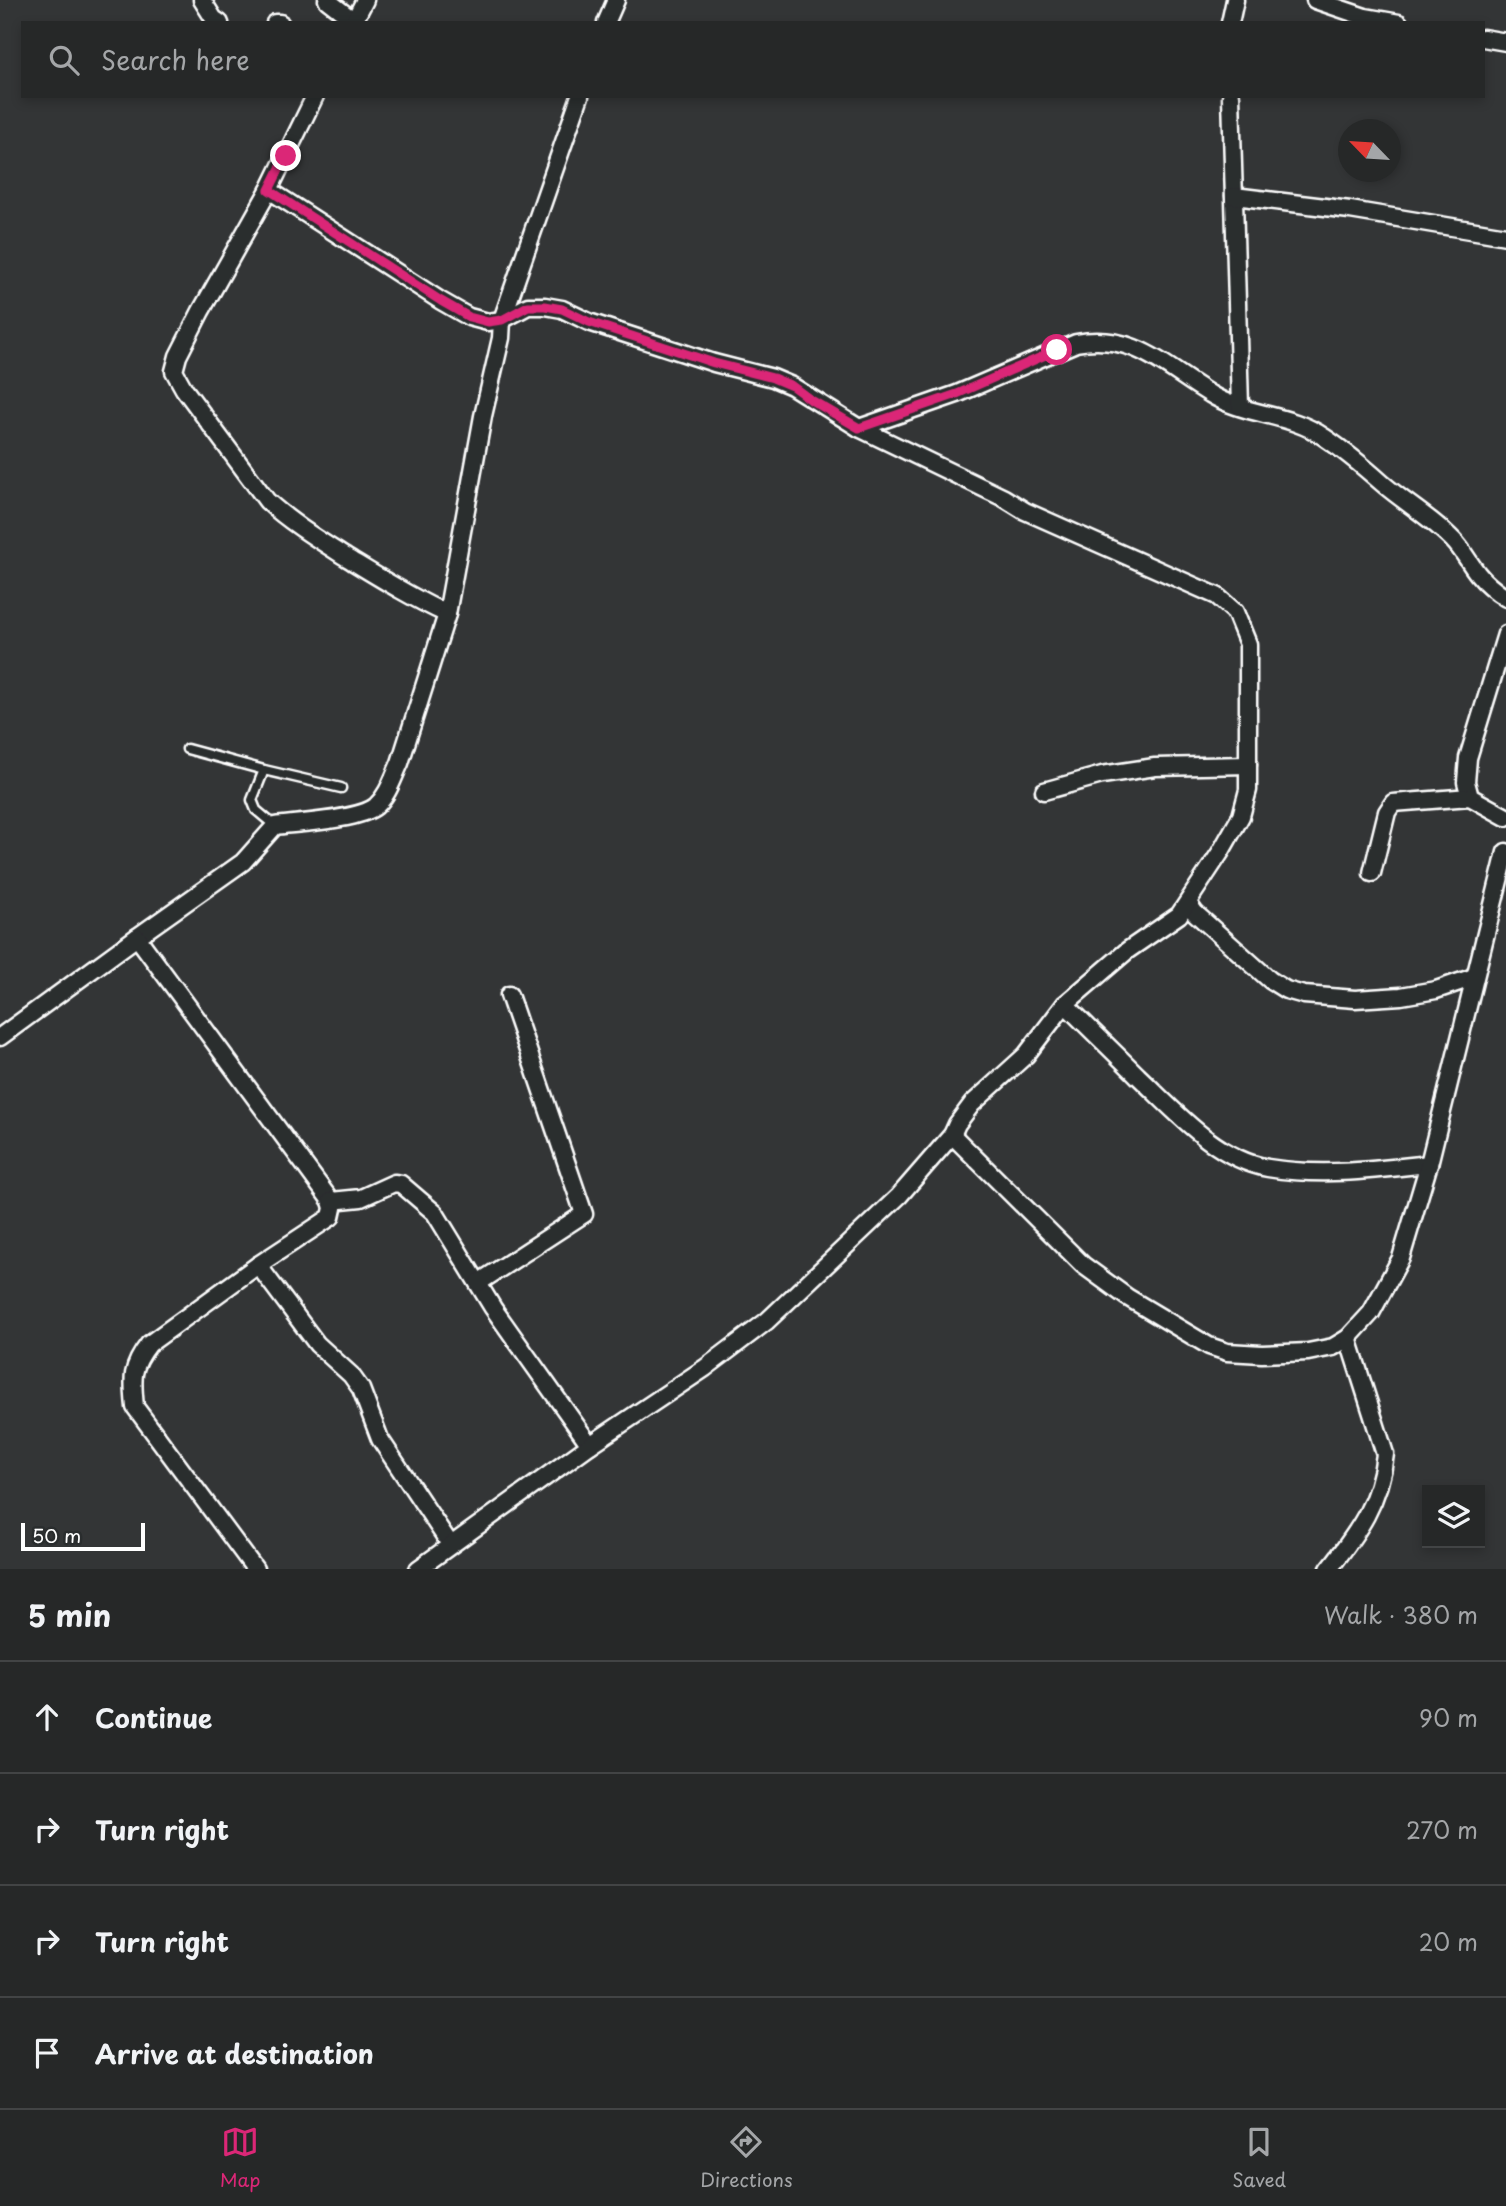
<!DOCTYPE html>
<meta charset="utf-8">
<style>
:root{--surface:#262828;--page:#2e3030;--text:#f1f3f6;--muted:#a4a6a8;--line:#424445;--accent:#db2777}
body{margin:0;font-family:"Playpen Sans",sans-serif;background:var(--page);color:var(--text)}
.controls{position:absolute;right:21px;bottom:21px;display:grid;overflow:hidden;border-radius:0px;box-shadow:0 4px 10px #0003}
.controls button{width:63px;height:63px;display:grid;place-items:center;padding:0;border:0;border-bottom:2px solid var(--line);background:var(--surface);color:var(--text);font:35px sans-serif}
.compass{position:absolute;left:1338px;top:119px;width:63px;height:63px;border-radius:50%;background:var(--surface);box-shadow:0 4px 10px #0003;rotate:295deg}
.scale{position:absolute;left:21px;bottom:18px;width:124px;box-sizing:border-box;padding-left:7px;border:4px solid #fff;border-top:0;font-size:19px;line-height:24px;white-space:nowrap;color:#fff;-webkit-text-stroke:5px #2a2d2e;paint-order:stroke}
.stop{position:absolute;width:21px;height:21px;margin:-16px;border:5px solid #db2777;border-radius:50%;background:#fff}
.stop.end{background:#db2777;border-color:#fff;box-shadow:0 2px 7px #0008}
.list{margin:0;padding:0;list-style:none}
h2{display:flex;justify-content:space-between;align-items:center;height:91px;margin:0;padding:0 28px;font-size:30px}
h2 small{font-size:23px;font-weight:400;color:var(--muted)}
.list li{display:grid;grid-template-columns:46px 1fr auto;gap:21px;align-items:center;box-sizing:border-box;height:112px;padding:0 28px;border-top:2px solid var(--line)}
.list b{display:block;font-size:26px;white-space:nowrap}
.list em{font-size:23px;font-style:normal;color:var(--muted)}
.icon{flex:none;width:38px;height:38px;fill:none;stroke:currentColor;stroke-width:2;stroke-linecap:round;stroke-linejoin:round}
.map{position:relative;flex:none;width:1506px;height:1569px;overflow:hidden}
.search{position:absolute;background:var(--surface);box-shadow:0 4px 10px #0003;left:21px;right:21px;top:21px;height:77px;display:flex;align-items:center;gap:18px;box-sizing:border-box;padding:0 24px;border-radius:0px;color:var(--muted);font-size:26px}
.sheet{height:539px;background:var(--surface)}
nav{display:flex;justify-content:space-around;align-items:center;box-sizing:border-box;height:98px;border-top:2px solid var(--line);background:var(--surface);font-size:19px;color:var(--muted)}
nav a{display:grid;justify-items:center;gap:4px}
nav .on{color:var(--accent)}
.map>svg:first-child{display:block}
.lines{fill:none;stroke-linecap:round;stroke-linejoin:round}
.service-casing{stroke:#fff;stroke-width:13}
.minor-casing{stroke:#fff;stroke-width:21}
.service{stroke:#2a2d2e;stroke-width:8}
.minor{stroke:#2a2d2e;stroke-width:16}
.route{stroke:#db2777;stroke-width:9}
</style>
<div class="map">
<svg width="1506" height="1569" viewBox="0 0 1506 1569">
<rect width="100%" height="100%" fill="#333536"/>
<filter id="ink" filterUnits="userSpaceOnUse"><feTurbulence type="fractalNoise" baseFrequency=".0143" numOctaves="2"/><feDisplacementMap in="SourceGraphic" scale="14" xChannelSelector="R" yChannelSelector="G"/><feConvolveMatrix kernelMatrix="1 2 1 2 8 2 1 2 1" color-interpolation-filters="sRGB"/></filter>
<g filter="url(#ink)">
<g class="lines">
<!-- service casing -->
<g class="service-casing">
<g id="service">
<polyline points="187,749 264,770 341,788"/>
<polyline points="264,770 252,800 256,810 275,826"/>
</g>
</g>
<!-- minor casing -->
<g class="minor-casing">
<g id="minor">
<polyline points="202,0 214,19 220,23"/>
<polyline points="327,0 354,21"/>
<polyline points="1315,0 1365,17 1399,23"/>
<polyline points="275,23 280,23"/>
<polyline points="353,23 365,0"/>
<polyline points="606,23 616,0"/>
<polyline points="1230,23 1235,0"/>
<polyline points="1483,38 1506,42"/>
<path d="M315 96 269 190 441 301 469 317 488 322 502 320 528 306H545L562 309 589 322 714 363 773 378 792 386 859 428 957 394 1076 343C1135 332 1164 367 1210 394 1245 416 1290 413 1324 437 1345 451 1364 467 1382 483 1405 503 1432 518 1453 540 1463 550 1469 563 1478 574 1486 584 1495 591 1506 598"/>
<polyline points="1231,96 1240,406"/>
<path d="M269 190 201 311 178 356 174 371 184 389 267 501C291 523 319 540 347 558 380 578 412 598 447 614"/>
<polyline points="1234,196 1350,210 1506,236"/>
<polyline points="1506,634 1468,758 1466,782 1470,797 1506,817"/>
<polyline points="1044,791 1102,775 1155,767 1248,765"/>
<polyline points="1372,873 1387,812 1393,803 1470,797"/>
<polyline points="1188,903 1195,913 1270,980 1286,990 1304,995 1355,999 1401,996 1436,990 1474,977"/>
<path d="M137 937 243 862 275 826C297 823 360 820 376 806 388 795 393 778 400 763L447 614 483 416 501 338 502 320 580 96"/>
<path d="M1065 1004C1089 1028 1114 1052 1138 1076 1174 1110 1216 1159 1268 1168 1322 1177 1375 1170 1429 1164"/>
<path d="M0 1037 137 937 331 1201 333 1208 331 1217 258 1265 149 1344C131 1367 132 1378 135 1407L255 1569"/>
<polyline points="952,1135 1083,1265 1127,1297 1209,1346 1227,1352 1262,1354 1308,1352 1333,1347 1348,1338 1371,1313 1401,1258 1429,1164 1506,852"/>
<polyline points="331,1201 361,1198 394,1183 401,1184 435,1213 493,1308 590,1445"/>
<polyline points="258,1265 317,1344 351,1375 361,1389 380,1439 450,1544"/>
<polyline points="478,1283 584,1214 509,995"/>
<polyline points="418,1569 590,1445 705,1368 767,1321 899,1196 952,1135 957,1124 972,1104 1026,1055 1065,1004 1128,950 1179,915 1220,853 1241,816 1248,790 1248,644 1235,612 1217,596 1025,511 1004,498 859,428"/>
<path d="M1329 1569C1358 1532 1380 1502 1385 1454L1348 1338"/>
</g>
</g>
<!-- service -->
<use href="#service" class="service"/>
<!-- minor -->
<use href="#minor" class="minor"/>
</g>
</g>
<g class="lines" filter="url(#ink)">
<!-- route -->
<polyline class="route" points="286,156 269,190 441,301 469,317 488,322 502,320 528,306 545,306 562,309 589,322 714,363 773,378 792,386 811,400 859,428 957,394 1057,350"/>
</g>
</svg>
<div class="controls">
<button><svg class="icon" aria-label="layers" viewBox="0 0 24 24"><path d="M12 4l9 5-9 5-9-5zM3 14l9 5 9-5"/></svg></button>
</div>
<svg class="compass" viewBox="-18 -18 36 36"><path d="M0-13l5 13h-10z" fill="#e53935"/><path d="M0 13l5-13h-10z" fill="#a4a6a8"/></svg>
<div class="scale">50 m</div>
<div class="stop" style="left:1057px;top:350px"></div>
<div class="stop end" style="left:286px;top:156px"></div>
<div class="search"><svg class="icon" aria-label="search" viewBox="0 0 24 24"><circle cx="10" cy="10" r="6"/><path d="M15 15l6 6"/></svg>Search here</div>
</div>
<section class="sheet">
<h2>5 min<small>Walk · 380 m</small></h2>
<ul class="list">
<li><svg class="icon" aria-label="ahead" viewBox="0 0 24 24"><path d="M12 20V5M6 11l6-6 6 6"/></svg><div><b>Continue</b></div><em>90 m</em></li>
<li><svg class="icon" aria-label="right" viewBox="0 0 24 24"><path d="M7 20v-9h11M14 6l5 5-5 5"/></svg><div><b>Turn right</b></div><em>270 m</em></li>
<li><svg class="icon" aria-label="right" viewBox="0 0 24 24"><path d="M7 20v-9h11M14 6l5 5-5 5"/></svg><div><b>Turn right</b></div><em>20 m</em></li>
<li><svg class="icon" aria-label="arrive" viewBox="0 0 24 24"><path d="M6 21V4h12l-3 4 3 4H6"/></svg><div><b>Arrive at destination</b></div></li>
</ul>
</section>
<nav>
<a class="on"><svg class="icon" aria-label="map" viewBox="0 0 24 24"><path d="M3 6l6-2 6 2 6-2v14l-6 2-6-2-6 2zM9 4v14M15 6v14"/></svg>Map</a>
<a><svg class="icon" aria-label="directions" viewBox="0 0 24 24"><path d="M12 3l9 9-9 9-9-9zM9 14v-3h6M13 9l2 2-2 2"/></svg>Directions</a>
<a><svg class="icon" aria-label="saved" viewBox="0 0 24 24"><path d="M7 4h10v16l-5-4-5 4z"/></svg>Saved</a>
</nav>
